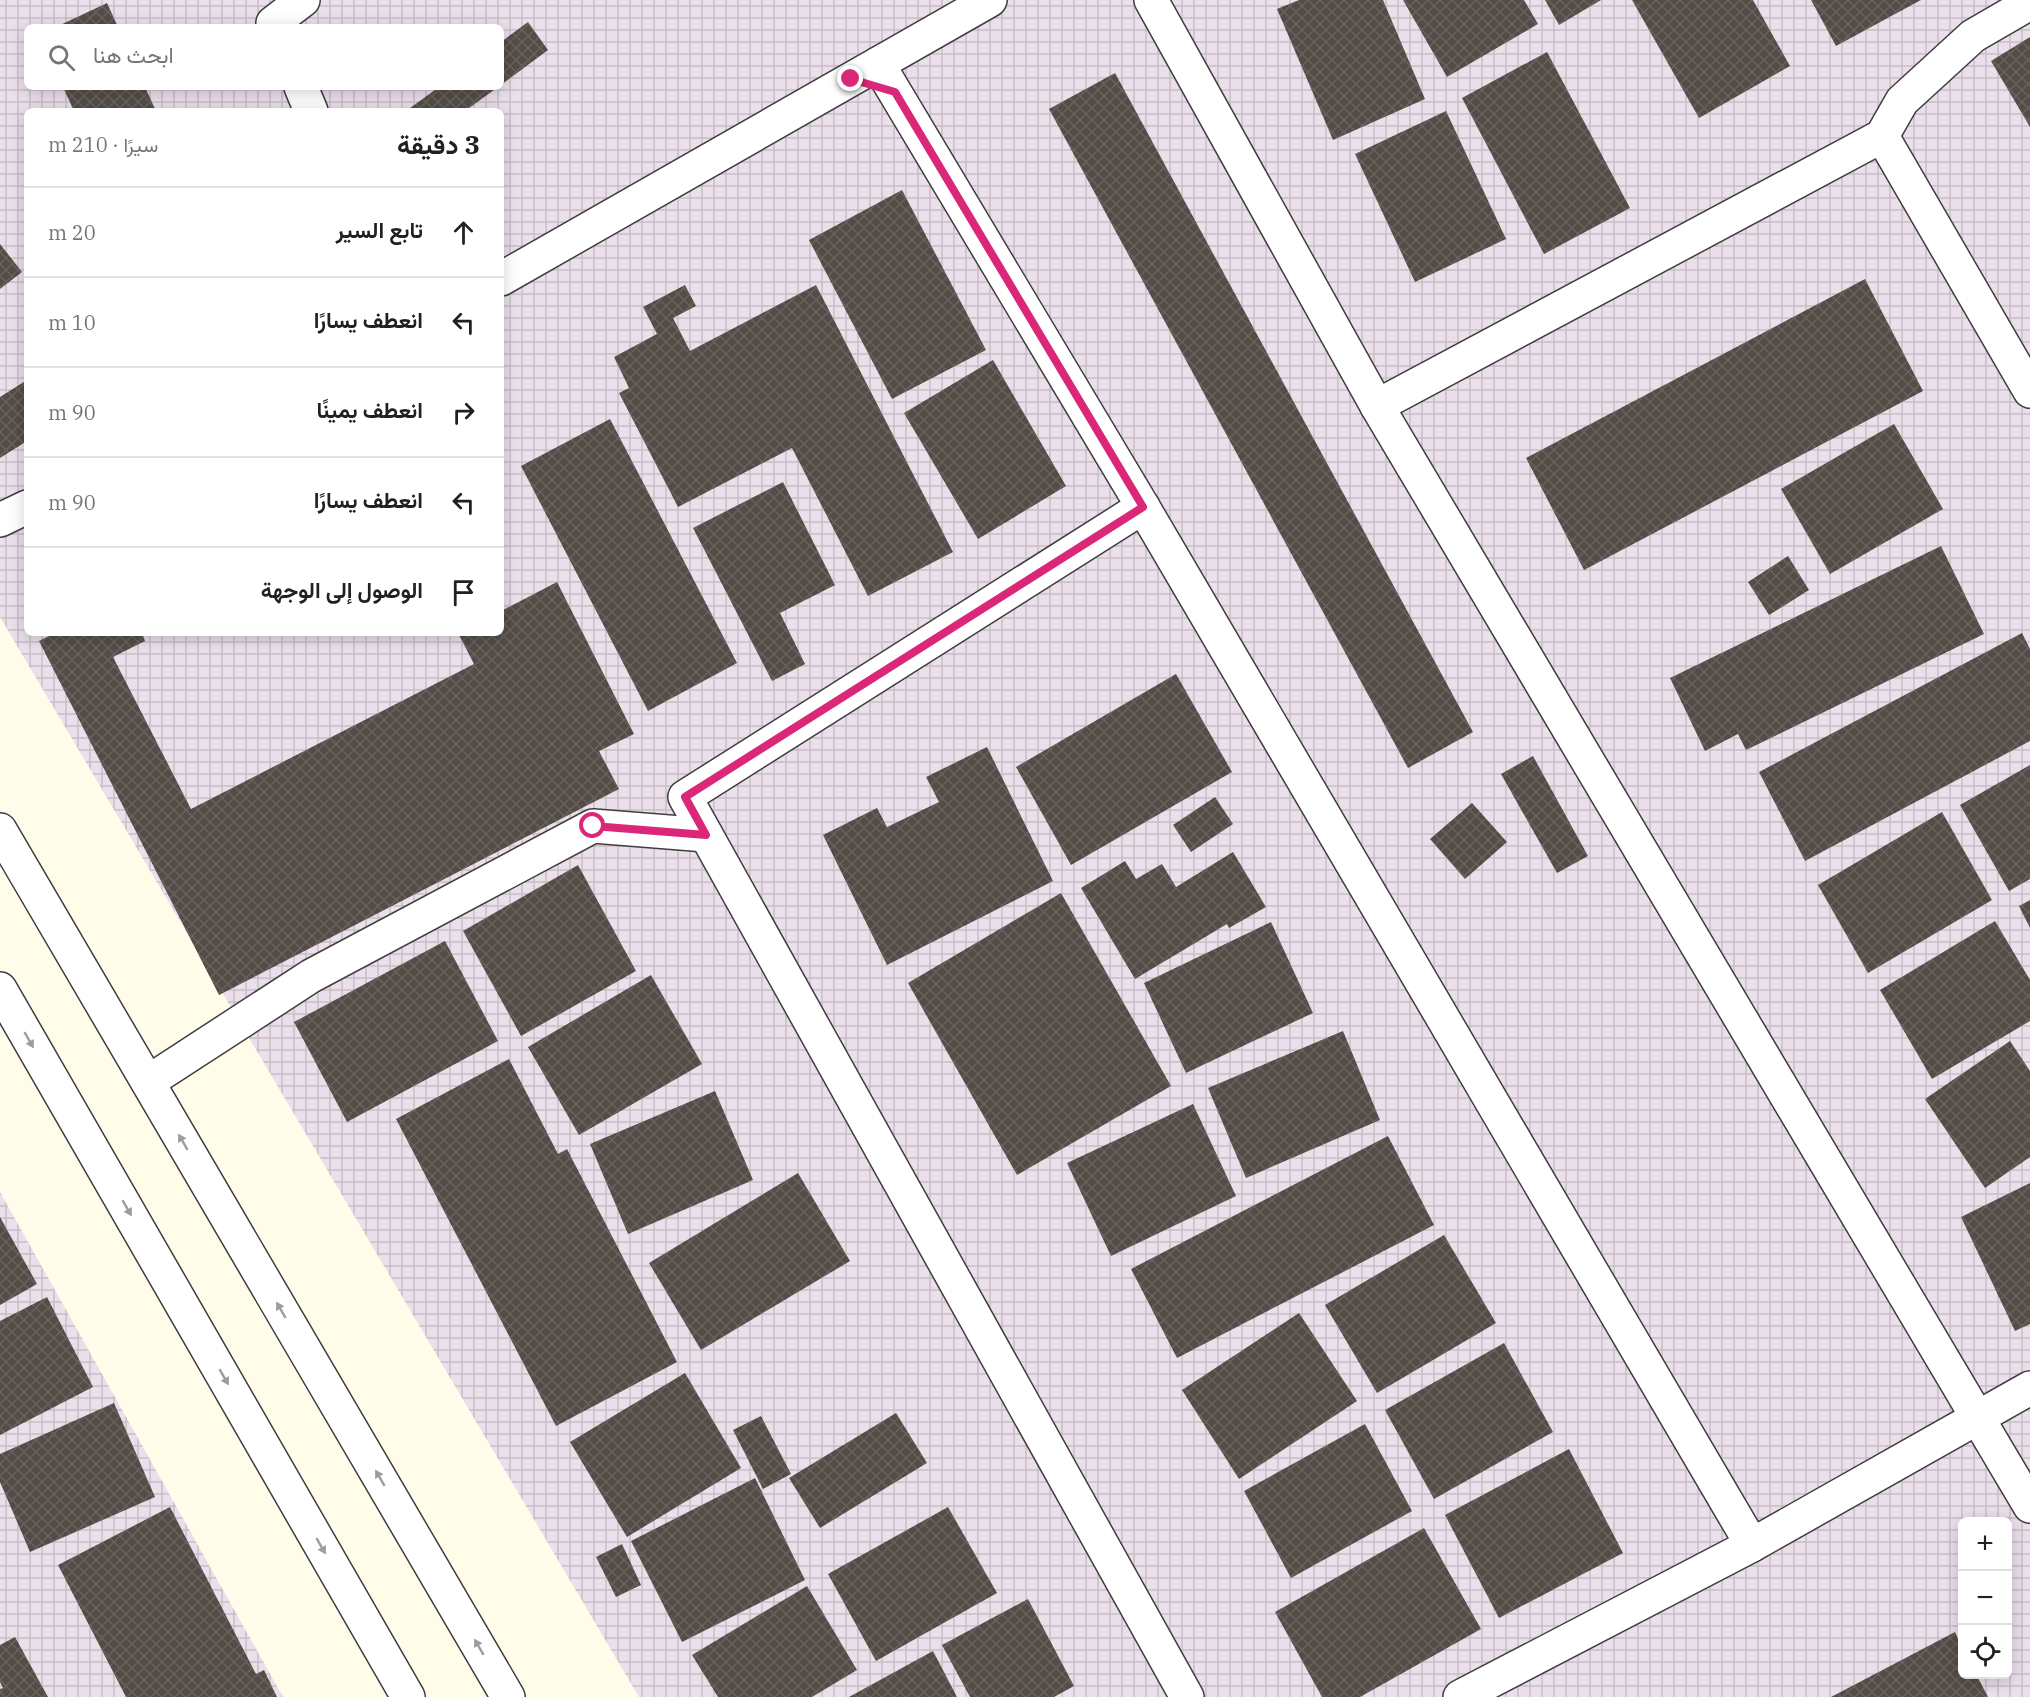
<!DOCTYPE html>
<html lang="ar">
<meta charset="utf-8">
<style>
:root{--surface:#fff;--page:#f6f6f6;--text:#202124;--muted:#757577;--line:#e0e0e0}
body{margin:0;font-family:"IBM Plex Serif",Vazirmatn,serif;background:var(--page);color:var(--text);direction:rtl}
.controls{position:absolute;right:18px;bottom:18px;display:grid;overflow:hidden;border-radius:9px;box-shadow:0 3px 15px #0003}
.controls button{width:54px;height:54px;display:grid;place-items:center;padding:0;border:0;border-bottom:2px solid var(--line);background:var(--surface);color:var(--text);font:30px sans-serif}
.stop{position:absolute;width:18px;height:18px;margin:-14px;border:4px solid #db2777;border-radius:50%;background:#fff}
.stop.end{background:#db2777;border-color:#fff;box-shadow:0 2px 6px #0008}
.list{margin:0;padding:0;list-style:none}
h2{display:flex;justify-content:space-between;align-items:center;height:78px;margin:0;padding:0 24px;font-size:26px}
h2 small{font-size:20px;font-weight:400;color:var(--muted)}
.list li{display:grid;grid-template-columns:39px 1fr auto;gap:18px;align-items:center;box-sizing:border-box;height:90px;padding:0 24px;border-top:2px solid var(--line)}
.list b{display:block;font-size:22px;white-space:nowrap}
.list em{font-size:20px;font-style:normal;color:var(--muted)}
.icon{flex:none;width:33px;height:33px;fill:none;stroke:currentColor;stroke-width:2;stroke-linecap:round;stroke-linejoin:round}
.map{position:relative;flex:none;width:2030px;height:1697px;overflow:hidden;direction:ltr}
.search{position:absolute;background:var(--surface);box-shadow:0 3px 15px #0003;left:24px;top:24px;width:480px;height:66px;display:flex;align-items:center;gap:15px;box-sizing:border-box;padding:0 21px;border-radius:9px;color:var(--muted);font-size:22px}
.panel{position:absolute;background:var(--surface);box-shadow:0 3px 15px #0003;left:24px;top:108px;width:480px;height:528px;border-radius:9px;direction:rtl}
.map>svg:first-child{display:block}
.industrial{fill:url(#industrial-grid);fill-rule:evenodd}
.building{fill:url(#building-cross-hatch)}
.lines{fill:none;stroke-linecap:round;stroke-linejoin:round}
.minor-casing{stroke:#3e3e3e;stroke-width:36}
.tertiary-casing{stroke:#3e3e3e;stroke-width:36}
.minor{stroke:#fff;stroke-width:33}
.tertiary{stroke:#fff;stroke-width:33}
.oneway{fill:#9d9d9d}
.route{stroke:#db2777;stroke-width:8}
</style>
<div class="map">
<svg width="2030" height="1697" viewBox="0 0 2030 1697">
<defs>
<pattern id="industrial-grid" width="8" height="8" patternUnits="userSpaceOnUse" patternTransform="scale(1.5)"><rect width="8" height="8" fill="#eadfeb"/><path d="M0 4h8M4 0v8" fill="none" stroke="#c7bec8"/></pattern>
<pattern id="building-cross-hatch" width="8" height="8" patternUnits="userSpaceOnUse" patternTransform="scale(1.5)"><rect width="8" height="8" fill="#544d47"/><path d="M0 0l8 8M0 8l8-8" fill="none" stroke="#68625d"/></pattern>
</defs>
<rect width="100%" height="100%" fill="#fffce9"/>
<!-- industrial -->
<g class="industrial">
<path d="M0 0H2030V1697H639L0 617ZM27 27H501V87H27ZM27 111H501V633H27ZM1962 1522H2008V1674H1962Z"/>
<polygon points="0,1192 283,1697 0,1697"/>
</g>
<!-- building -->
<g class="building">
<polygon points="1299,0 1383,0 1425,99 1333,140 1277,9"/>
<polygon points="1403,0 1524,0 1538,24 1447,77"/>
<polygon points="1545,0 1601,0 1559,25"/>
<polygon points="1632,0 1753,0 1790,66 1699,118"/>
<polygon points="1811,0 1921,0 1836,46"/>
<polygon points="107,3 118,27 56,27"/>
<polygon points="528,22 548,50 501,85 501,42"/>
<polygon points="2030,37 2030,127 1991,61"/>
<polygon points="1547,52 1630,208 1544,254 1462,98"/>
<polygon points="1115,73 1473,732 1408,768 1049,109"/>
<polygon points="63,87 145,87 156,111 74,111"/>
<polygon points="439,87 498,87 465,111 406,111"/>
<polygon points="1446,111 1506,239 1415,282 1355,154"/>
<polygon points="902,190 986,350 892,399 809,240"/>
<polygon points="0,244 22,272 0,289"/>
<polygon points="1865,279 1923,391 1584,570 1526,458"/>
<polygon points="685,285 696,306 673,318 690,351 816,285 953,552 868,596 792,448 678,507 619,393 629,388 614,357 657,334 643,307"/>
<polygon points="993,360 1066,486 978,539 904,413"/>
<polygon points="27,380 27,441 0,458 0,397"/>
<polygon points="610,419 737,663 648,711 521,466"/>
<polygon points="1894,424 1943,509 1830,574 1781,489"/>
<polygon points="783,482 835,585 780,613 805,664 772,681 693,528"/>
<polygon points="1941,546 1984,634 1746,750 1738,734 1705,751 1670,678"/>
<polygon points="1788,556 1809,590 1769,615 1748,582"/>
<polygon points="557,582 634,734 599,751 619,789 219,995 39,641 55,633 142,633 145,641 113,657 191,809 474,664 458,633 501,633 501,611"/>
<polygon points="2022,633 2030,649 2030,741 1805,861 1759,772"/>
<polygon points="1176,674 1232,772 1071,865 1016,767"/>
<polygon points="987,747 1053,881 887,965 823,835 877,808 887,827 939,802 926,777"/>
<polygon points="1533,756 1588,856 1557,873 1501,774"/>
<polygon points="2030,765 2030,879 2009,891 1960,805"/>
<polygon points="1215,797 1233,824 1191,852 1173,825"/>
<polygon points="1472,803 1507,842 1465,879 1430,839"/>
<polygon points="1942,812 1992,900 1868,973 1818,885"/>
<polygon points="1233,852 1266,907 1229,928 1227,924 1135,979 1081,888 1125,861 1136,879 1162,864 1176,887"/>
<polygon points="578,865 636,971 521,1036 463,931"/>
<polygon points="1061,893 1171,1086 1017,1175 908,983"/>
<polygon points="2030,900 2030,928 2019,906"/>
<polygon points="1995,921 2030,980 2030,1021 1932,1079 1880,990"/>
<polygon points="1271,922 1313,1013 1186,1073 1144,983"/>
<polygon points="445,941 498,1041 347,1122 294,1022"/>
<polygon points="651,975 702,1064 579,1135 528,1047"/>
<polygon points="1343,1031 1380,1120 1246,1178 1208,1088"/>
<polygon points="2010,1041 2030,1071 2030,1157 1985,1188 1925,1099"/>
<polygon points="509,1059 558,1154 567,1149 677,1362 556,1426 396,1119"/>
<polygon points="715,1091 753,1180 628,1234 590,1144"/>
<polygon points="1193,1104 1236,1196 1111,1256 1067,1163"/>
<polygon points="1388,1136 1434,1225 1177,1358 1131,1269"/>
<polygon points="798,1173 850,1261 701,1350 649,1263"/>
<polygon points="2030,1183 2030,1324 2015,1331 1961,1217"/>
<polygon points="0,1217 37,1284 0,1305"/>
<polygon points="1444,1235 1496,1323 1377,1393 1325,1305"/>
<polygon points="47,1297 93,1387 0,1435 0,1321"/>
<polygon points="1299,1313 1357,1401 1239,1479 1182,1390"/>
<polygon points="1504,1343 1553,1432 1434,1499 1385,1410"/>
<polygon points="685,1373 741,1468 627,1537 570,1442"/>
<polygon points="114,1403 155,1497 30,1552 0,1482 0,1454"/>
<polygon points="896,1413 927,1463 820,1528 789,1478"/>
<polygon points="761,1416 791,1474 763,1489 733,1430"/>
<polygon points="1365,1424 1412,1511 1291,1578 1244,1491"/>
<polygon points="1569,1449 1623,1553 1499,1618 1445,1515"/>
<polygon points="755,1478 805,1580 682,1642 631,1541"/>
<polygon points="170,1507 256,1674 264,1670 277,1697 126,1697 58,1565"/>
<polygon points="948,1507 997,1593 876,1661 828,1574"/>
<polygon points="1424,1528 1481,1629 1360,1697 1322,1697 1275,1612"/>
<polygon points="622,1544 641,1585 616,1597 596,1557"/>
<polygon points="807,1586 857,1670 812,1697 718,1697 692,1655"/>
<polygon points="1028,1599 1074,1686 1054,1697 970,1697 942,1645"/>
<polygon points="1955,1632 1962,1648 1962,1674 1976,1674 1988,1697 1831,1697"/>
<polygon points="15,1637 48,1697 0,1697 0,1689 3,1688 0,1682 0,1645"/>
<polygon points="933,1651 957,1697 849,1697"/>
</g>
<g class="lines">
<!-- minor casing -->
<g class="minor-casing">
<g id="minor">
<polyline points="1151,0 1377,406 2030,1506"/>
<polyline points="275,27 273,23 303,0"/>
<polyline points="878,64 1143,507 1752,1545"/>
<polyline points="301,87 311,111"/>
<polyline points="1882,136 1902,101 1973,36 2030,3"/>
<polyline points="501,279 990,0"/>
<polyline points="1377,406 1882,136 2030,391"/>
<polyline points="1143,507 685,797 1187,1697"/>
<polyline points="0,520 27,507"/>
<polyline points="148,1082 311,976 593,826 706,835"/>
<polyline points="1460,1697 1752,1545 2030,1388"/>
</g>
</g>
<!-- tertiary casing -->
<g class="tertiary-casing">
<g id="tertiary">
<polyline points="0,830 508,1697"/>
<polyline points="0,989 408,1697"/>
</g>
</g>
<!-- minor -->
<use href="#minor" class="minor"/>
<!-- tertiary -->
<use href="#tertiary" class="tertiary"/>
</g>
<!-- one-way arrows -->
<defs><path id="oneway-solid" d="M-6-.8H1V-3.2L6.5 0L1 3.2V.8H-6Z" transform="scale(1.5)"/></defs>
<g class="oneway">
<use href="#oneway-solid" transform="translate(29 1040) rotate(60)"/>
<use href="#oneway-solid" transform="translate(183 1142) rotate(-120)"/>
<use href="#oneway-solid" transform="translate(127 1208) rotate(60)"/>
<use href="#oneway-solid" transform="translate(281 1310) rotate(-120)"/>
<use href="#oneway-solid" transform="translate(224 1377) rotate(60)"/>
<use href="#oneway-solid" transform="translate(380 1478) rotate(-120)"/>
<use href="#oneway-solid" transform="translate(321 1546) rotate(60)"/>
<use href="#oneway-solid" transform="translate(479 1647) rotate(-120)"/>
</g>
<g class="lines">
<!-- route -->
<polyline class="route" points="593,826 706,835 685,797 1143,507 895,92 851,79"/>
</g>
</svg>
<div class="controls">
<button>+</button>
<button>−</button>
<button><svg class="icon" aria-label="locate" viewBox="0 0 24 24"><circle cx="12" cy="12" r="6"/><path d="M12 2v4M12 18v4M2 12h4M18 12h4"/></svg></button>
</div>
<div class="stop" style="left:593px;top:826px"></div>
<div class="stop end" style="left:851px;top:79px"></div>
<div class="search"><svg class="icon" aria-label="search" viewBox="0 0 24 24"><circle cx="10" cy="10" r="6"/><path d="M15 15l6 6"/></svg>ابحث هنا</div>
<section class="panel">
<h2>3 دقيقة<small>سيرًا · 210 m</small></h2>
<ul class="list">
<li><svg class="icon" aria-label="ahead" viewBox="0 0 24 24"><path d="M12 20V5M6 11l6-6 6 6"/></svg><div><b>تابع السير</b></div><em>20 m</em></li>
<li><svg class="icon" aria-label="left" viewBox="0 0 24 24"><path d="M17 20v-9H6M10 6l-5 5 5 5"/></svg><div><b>انعطف يسارًا</b></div><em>10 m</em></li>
<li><svg class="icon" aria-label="right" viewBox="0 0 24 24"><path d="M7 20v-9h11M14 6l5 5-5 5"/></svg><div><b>انعطف يمينًا</b></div><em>90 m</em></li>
<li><svg class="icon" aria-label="left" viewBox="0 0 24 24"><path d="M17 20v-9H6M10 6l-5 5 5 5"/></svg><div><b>انعطف يسارًا</b></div><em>90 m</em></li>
<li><svg class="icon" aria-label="arrive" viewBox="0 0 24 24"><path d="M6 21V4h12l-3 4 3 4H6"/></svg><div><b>الوصول إلى الوجهة</b></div></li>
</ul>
</section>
</div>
